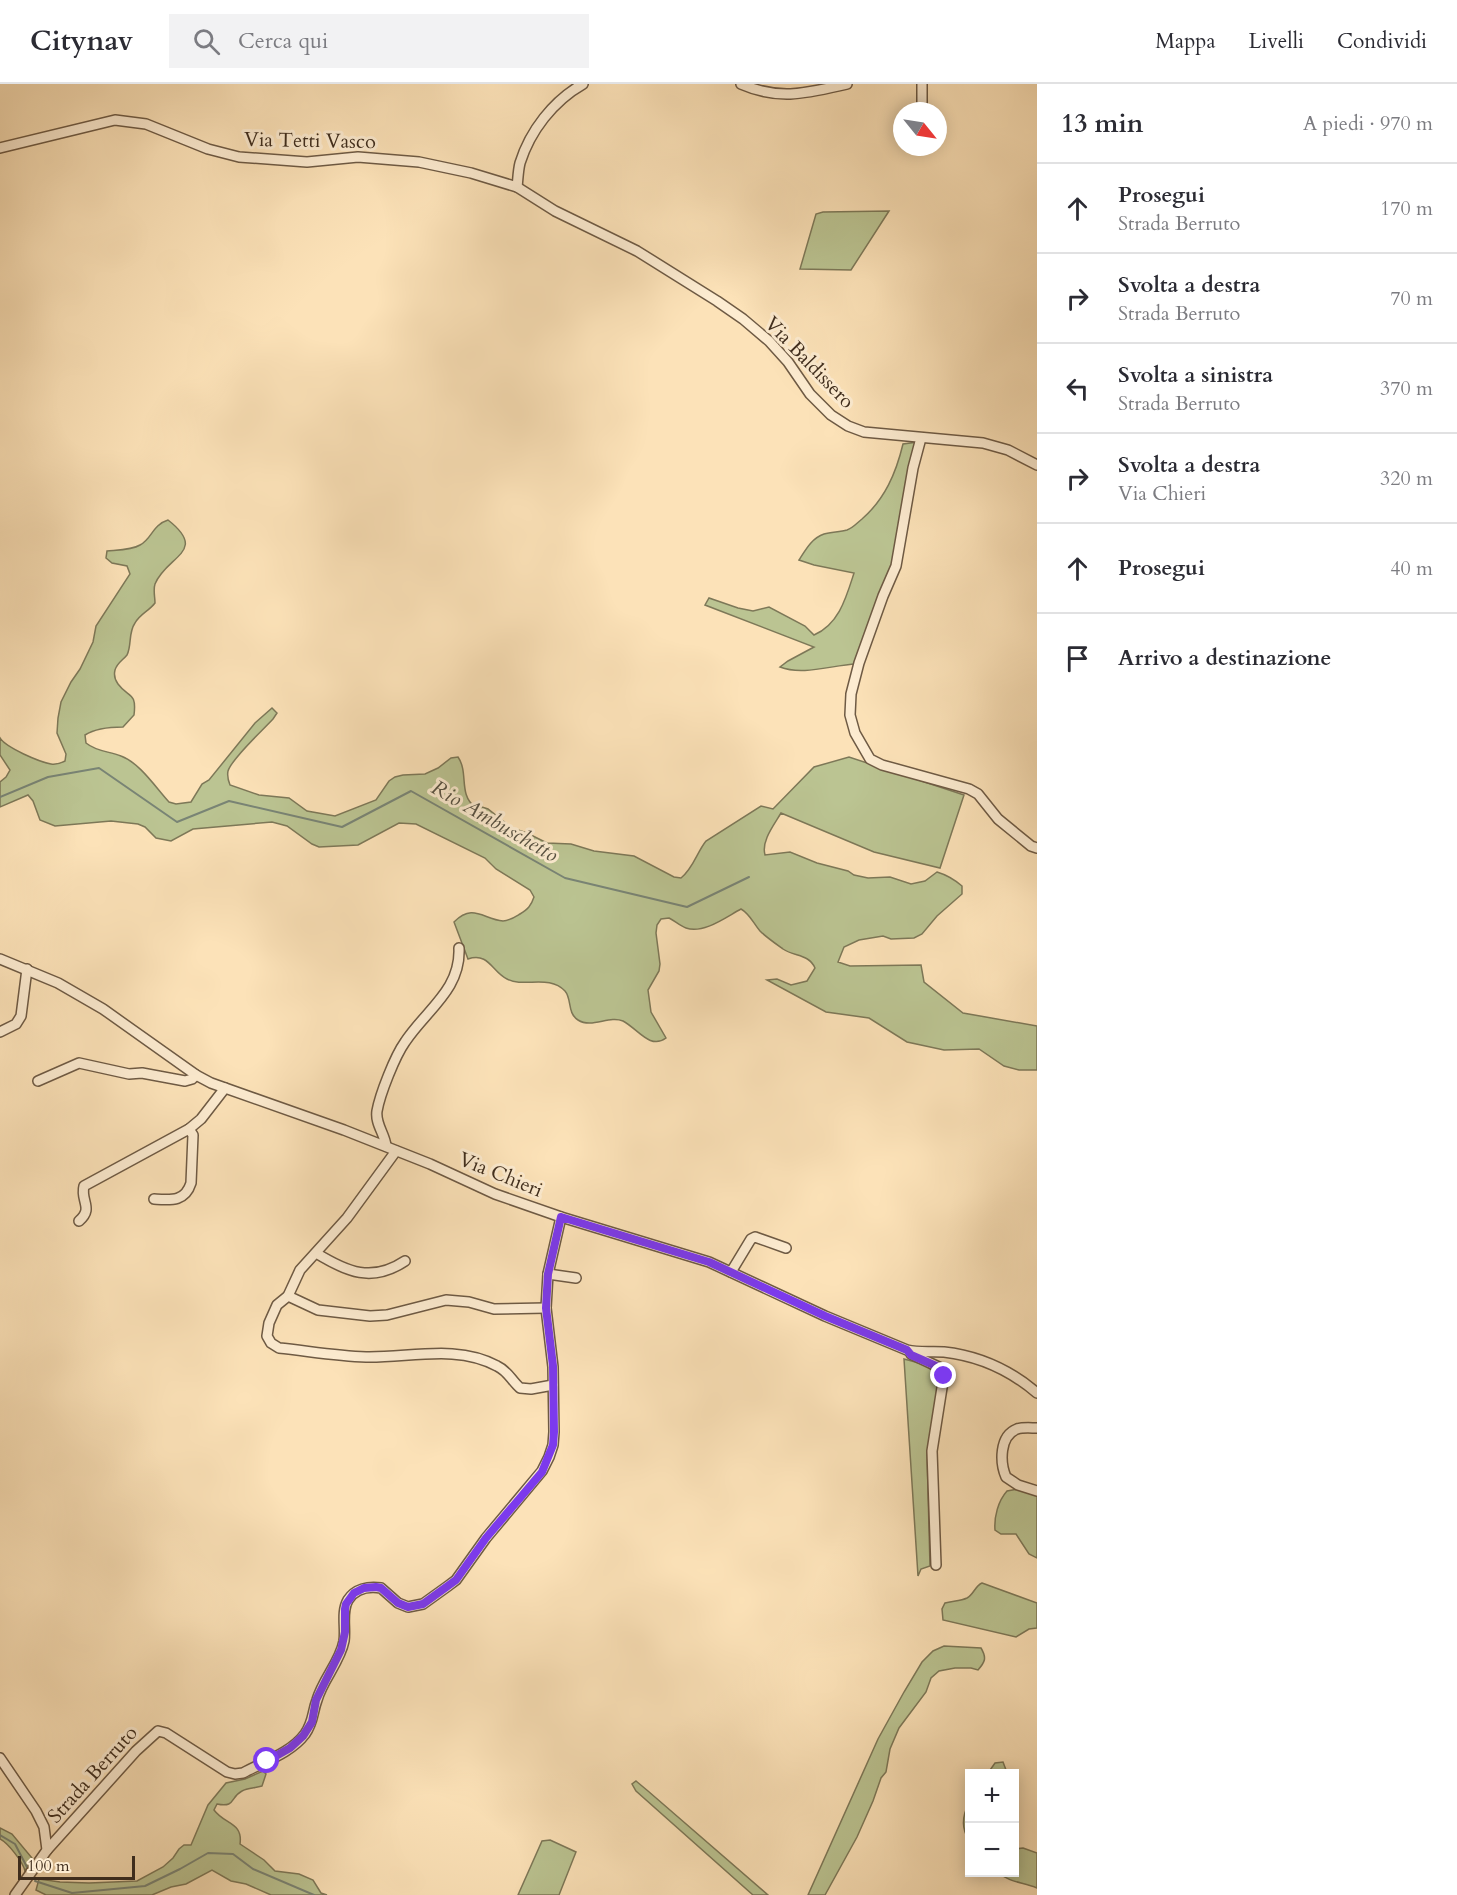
<!DOCTYPE html>
<html lang="it">
<meta charset="utf-8">
<style>
:root{--surface:#fff;--page:#f2f2f3;--text:#2b2b33;--muted:#7c7c81;--line:#e1e1e2}
body{margin:0;font-family:Cardo,serif;background:var(--page);color:var(--text)}
.controls{position:absolute;right:18px;bottom:18px;display:grid;overflow:hidden;border-radius:0px;box-shadow:0 3px 15px #0003}
.controls button{width:54px;height:54px;display:grid;place-items:center;padding:0;border:0;border-bottom:2px solid var(--line);background:var(--surface);color:var(--text);font:30px sans-serif}
.compass{position:absolute;left:893px;top:18px;width:54px;height:54px;border-radius:50%;background:var(--surface);box-shadow:0 3px 15px #0003;rotate:120deg}
.scale{position:absolute;left:18px;bottom:15px;width:117px;box-sizing:border-box;padding-left:6px;border:3px solid #3f2d1d;border-top:0;font-size:16px;line-height:21px;white-space:nowrap;color:#3f2d1d;-webkit-text-stroke:4px #fdecd1;paint-order:stroke}
.stop{position:absolute;width:18px;height:18px;margin:-14px;border:4px solid #7c3aed;border-radius:50%;background:#fff}
.stop.end{background:#7c3aed;border-color:#fff;box-shadow:0 2px 6px #0008}
.list{margin:0;padding:0;list-style:none}
h2{display:flex;justify-content:space-between;align-items:center;height:78px;margin:0;padding:0 24px;font-size:26px}
h2 small{font-size:20px;font-weight:400;color:var(--muted)}
.list li{display:grid;grid-template-columns:39px 1fr auto;gap:18px;align-items:center;box-sizing:border-box;height:90px;padding:0 24px;border-top:2px solid var(--line)}
.list b{display:block;font-size:22px;white-space:nowrap}
.list p{margin:0;font-size:20px;white-space:nowrap;color:var(--muted)}
.list em{font-size:20px;font-style:normal;color:var(--muted)}
.icon{flex:none;width:33px;height:33px;fill:none;stroke:currentColor;stroke-width:2;stroke-linecap:round;stroke-linejoin:round}
.map{position:relative;flex:none;width:1037px;height:1811px;overflow:hidden}
header{display:flex;align-items:center;gap:36px;box-sizing:border-box;height:84px;padding:0 30px;background:var(--surface);border-bottom:2px solid var(--line)}
header strong{font-size:28px}
nav{display:flex;gap:33px;margin-inline-start:auto;font-size:21px}
.search{width:420px;height:54px;background:var(--page);display:flex;align-items:center;gap:15px;box-sizing:border-box;padding:0 21px;border-radius:0px;color:var(--muted);font-size:22px}
main{display:flex}
aside{flex:1;background:var(--surface)}
.map>svg:first-child{display:block}
.green{fill:#bbc492;stroke:#7d7858;stroke-width:1.5}
.lines{fill:none;stroke-linecap:round;stroke-linejoin:round}
.stream{stroke:#798475;stroke-width:2}
.minor-casing{stroke:#6e5a44;stroke-width:12}
.minor{stroke:#fdecd1;stroke-width:9}
.route{stroke:#7c3aed;stroke-width:8}
.labels{text-anchor:middle;stroke-width:6;stroke-linejoin:round;paint-order:stroke}
.street-label{font-size:20px;fill:#3f2d1d;stroke:#fdecd1}
.water-label{font-size:21px;font-style:italic;fill:#575142;stroke:#fdecd1}
</style>
<header>
<strong>Citynav</strong>
<div class="search"><svg class="icon" aria-label="search" viewBox="0 0 24 24"><circle cx="10" cy="10" r="6"/><path d="M15 15l6 6"/></svg>Cerca qui</div>
<nav><a>Mappa</a><a>Livelli</a><a>Condividi</a></nav>
</header>
<main>
<div class="map">
<svg width="1037" height="1811" viewBox="0 0 1037 1811">
<rect width="100%" height="100%" fill="#fce2b8"/>
<filter id="stains"><feTurbulence type="fractalNoise" baseFrequency=".00333" numOctaves="4"/><feColorMatrix values="0 0 0 0 .2 0 0 0 0 .09 0 0 0 0 .02 0 0 0 .5 -.17"/></filter>
<radialGradient id="worn" r=".72"><stop offset=".6" stop-color="#630" stop-opacity="0"/><stop offset="1" stop-color="#630" stop-opacity=".3"/></radialGradient>
<!-- green -->
<g class="green">
<polygon points="889,127 851,186 800,185 816,130 823,128"/>
<path d="M918 358 892 481 856 580C832 581 803 592 780 583L788 577 814 563 705 521 709 514 738 524 753 527 769 523 805 542 814 551C839 540 846 514 854 489L814 481 799 476C806 465 812 454 824 450 832 448 840 448 847 446 853 444 857 439 862 435 885 415 896 389 903 360Z"/>
<path d="M168 436C209 468 166 472 155 500 153 506 155 513 155 519 149 527 140 530 135 539 128 549 132 561 127 571 123 576 117 579 115 586 114 590 115 596 118 600 128 614 137 607 134 631L123 643C110 643 96 644 85 651L86 659C97 668 109 667 121 672 140 679 156 704 169 718L176 720 191 718 202 700 209 696 255 639 272 624 277 629 273 635C263 646 232 674 228 687 227 692 228 696 230 701L259 711 289 714 307 727 335 732 376 716 389 697 395 693 403 691 425 690 438 684 451 674 458 673C469 689 458 710 475 723H482L488 725 512 744 527 749 547 759 571 760 594 767 634 772 674 793 681 794C693 785 697 768 706 757L761 722 773 725 814 683 849 673 964 711 940 784 874 768 781 729C774 741 761 757 765 771L790 768 817 779 848 787 854 791 868 794 890 793 911 800 925 797 937 788C947 791 955 796 962 802V810L937 832 922 850 914 854 891 855 883 852 859 856 844 863 838 878 850 882 921 881 924 898 963 929 1037 942V986H1019L1004 982 979 965 944 966 907 958 869 934 826 928 767 896 777 895 791 901 807 897 815 884C809 870 795 873 783 865 776 860 766 853 760 847 753 839 750 830 741 825 726 833 704 850 686 844 680 842 675 837 669 834L661 835 657 841 656 849 660 880 659 887 648 906 651 928 666 954C650 966 638 945 623 937 609 931 592 945 578 936 567 929 572 915 565 907 549 890 524 904 507 895 492 888 489 868 468 875L454 838C473 819 483 835 503 837 509 837 515 833 520 830 528 825 531 822 534 813L530 806 496 785 485 774 416 740 399 739 358 761 319 763 312 760 287 742 272 738 193 745 171 757 156 754 145 743 138 740 111 737 55 742 40 736 33 717 28 711 0 723V698L6 693 10 686 0 671V654C6 664 40 678 51 680 56 681 61 679 65 677L66 670 57 649 58 634 61 618 71 598 80 585 93 558 96 542 130 490 127 482 112 479 106 474 107 467C117 466 132 466 140 461 152 455 152 441 168 436Z"/>
<path d="M904 1275C918 1279 937 1282 939 1299L927 1369 930 1482 921 1485 918 1492Z"/>
<path d="M1018 1405 1037 1410V1474L1029 1470 1016 1450H1001L995 1446C994 1433 998 1417 1007 1407Z"/>
<path d="M982 1499 1037 1519V1544L1029 1545 1016 1553 943 1536 942 1525 945 1519C952 1517 961 1517 967 1514 974 1510 975 1502 982 1499Z"/>
<path d="M944 1562 981 1564C987 1574 985 1578 978 1586L971 1584H955L939 1587 931 1594 926 1608 899 1644 890 1665 886 1688 881 1694 873 1717 857 1753 825 1811H808L878 1655 904 1608 922 1578 933 1567Z"/>
<polygon points="1003,1678 1006,1686 1004,1689 988,1689 995,1679"/>
<path d="M263 1687 266 1690 262 1702C256 1704 247 1704 242 1707 230 1713 236 1724 217 1720L214 1726C225 1741 243 1738 240 1760L264 1776 275 1787 299 1790 313 1796 321 1809 327 1811H271L246 1800 231 1797 212 1786 186 1800 171 1803 152 1811H46L36 1806 39 1795 60 1798 89 1799 137 1797 163 1783 173 1774 179 1765 184 1761H191L208 1721 226 1699 245 1695Z"/>
<polygon points="636,1697 648,1707 768,1811 753,1811 636,1707 632,1700"/>
<path d="M969 1719V1756C961 1744 962 1732 969 1719Z"/>
<path d="M0 1744 12 1750 32 1774 25 1787C23 1778 8 1759 0 1755Z"/>
<polygon points="550,1756 576,1768 559,1811 518,1811 542,1757"/>
<path d="M1023 1764 1037 1769V1804C1024 1798 1010 1799 999 1789L1014 1788 1015 1765Z"/>
</g>
<g class="lines">
<!-- stream -->
<g class="stream">
<polyline points="0,713 48,693 99,684 177,738 229,717 342,743 411,707 565,794 687,823 749,793"/>
<polyline points="0,1751 15,1760 28,1785"/>
<polyline points="35,1797 72,1809 145,1802 180,1785 208,1769 233,1770 253,1785 314,1811"/>
</g>
<!-- minor casing -->
<g class="minor-casing">
<g id="minor">
<path d="M741 0C780 17 807 9 847 0"/>
<polyline points="922,0 922,27"/>
<polyline points="0,64 115,36 146,40 208,65 239,73 307,78 358,73 419,78 471,89 517,103 555,127 637,167 717,217 743,235 769,257 788,278 810,310 831,331 848,342 864,348 983,359 1008,366 1037,381"/>
<path d="M517 103C518 95 518 87 520 79 530 47 553 17 583 0"/>
<polyline points="921,354 913,384 896,482 883,512 859,579 851,610 850,631 855,649 870,675 882,681 969,705 978,710 998,735 1031,762 1037,764"/>
<path d="M0 875 58 899 103 925 196 991 211 999 344 1046 430 1080 495 1110 561 1133 709 1178 825 1232 907 1266C920 1269 932 1267 944 1268 980 1272 1010 1286 1037 1309"/>
<polyline points="0,948 16,940 21,932 27,885"/>
<polyline points="38,997 79,979 129,990 142,989 185,997 192,995 196,991"/>
<path d="M386 1062C385 1050 375 1040 377 1027 380 1010 395 972 405 958 426 926 461 906 459 864"/>
<path d="M396 1067 347 1134 300 1186 288 1212 277 1221 269 1239 267 1252 271 1259 279 1264C308 1267 337 1272 366 1273 409 1274 457 1260 497 1282 508 1287 511 1296 520 1304L531 1305 553 1301"/>
<path d="M154 1115C171 1116 185 1118 191 1099L193 1051 189 1045"/>
<path d="M79 1137C94 1124 80 1117 84 1102L189 1045 201 1035 225 1004"/>
<path d="M316 1169C347 1188 372 1199 405 1177"/>
<polyline points="731,1188 751,1155 755,1153 786,1164"/>
<polyline points="548,1190 576,1194"/>
<polyline points="288,1212 318,1226 370,1232 387,1231 446,1216 469,1218 494,1225 546,1224"/>
<polyline points="911,1270 943,1285 944,1291 932,1367 936,1481"/>
<path d="M1037 1344C1031 1344 1023 1343 1017 1345 999 1352 1000 1379 1006 1393L1018 1401 1037 1407"/>
<polyline points="0,1674 36,1727 44,1743 47,1766 15,1811"/>
<path d="M47 1766 136 1667 158 1647 166 1649 227 1688 235 1690 243 1689C263 1678 291 1669 305 1650 314 1637 312 1629 317 1616 323 1595 340 1578 344 1557 346 1544 341 1528 348 1516 355 1505 368 1502 381 1504L398 1519 408 1523 423 1520 448 1502 456 1496 486 1454 542 1387 549 1373 553 1361 554 1348 553 1283 546 1224 548 1190 561 1133"/>
</g>
</g>
<!-- minor -->
<use href="#minor" class="minor"/>
</g>
<g class="lines">
<!-- route -->
<polyline class="route" points="267,1677 290,1664 303,1652 312,1638 316,1616 341,1566 345,1548 345,1525 346,1520 354,1509 364,1504 376,1503 381,1504 398,1519 408,1523 423,1520 456,1496 486,1454 542,1388 553,1361 554,1348 553,1282 546,1224 548,1190 561,1133 709,1178 825,1232 907,1266 911,1271 943,1285 944,1292"/>
</g>
<g class="labels">
<!-- street labels -->
<g class="street-label">
<text transform="translate(310 56) rotate(1)" y="7">Via Tetti Vasco</text>
<text transform="translate(810 278) rotate(46)" y="7">Via Baldissero</text>
<text transform="translate(501 1090) rotate(22)" y="7">Via Chieri</text>
<text transform="translate(92 1690) rotate(-48)" y="7">Strada Berruto</text>
</g>
<!-- water labels -->
<g class="water-label">
<text transform="translate(495 737) rotate(30)" y="7">Rio Ambuschetto</text>
</g>
</g>
<rect width="100%" height="100%" filter="url(#stains)"/>
<rect width="100%" height="100%" fill="url(#worn)"/>
</svg>
<div class="controls">
<button>+</button>
<button>−</button>
</div>
<svg class="compass" viewBox="-18 -18 36 36"><path d="M0-13l5 13h-10z" fill="#e53935"/><path d="M0 13l5-13h-10z" fill="#7c7c81"/></svg>
<div class="scale">100 m</div>
<div class="stop" style="left:267px;top:1677px"></div>
<div class="stop end" style="left:944px;top:1292px"></div>
</div>
<aside>
<h2>13 min<small>A piedi · 970 m</small></h2>
<ul class="list">
<li><svg class="icon" aria-label="ahead" viewBox="0 0 24 24"><path d="M12 20V5M6 11l6-6 6 6"/></svg><div><b>Prosegui</b><p>Strada Berruto</p></div><em>170 m</em></li>
<li><svg class="icon" aria-label="right" viewBox="0 0 24 24"><path d="M7 20v-9h11M14 6l5 5-5 5"/></svg><div><b>Svolta a destra</b><p>Strada Berruto</p></div><em>70 m</em></li>
<li><svg class="icon" aria-label="left" viewBox="0 0 24 24"><path d="M17 20v-9H6M10 6l-5 5 5 5"/></svg><div><b>Svolta a sinistra</b><p>Strada Berruto</p></div><em>370 m</em></li>
<li><svg class="icon" aria-label="right" viewBox="0 0 24 24"><path d="M7 20v-9h11M14 6l5 5-5 5"/></svg><div><b>Svolta a destra</b><p>Via Chieri</p></div><em>320 m</em></li>
<li><svg class="icon" aria-label="ahead" viewBox="0 0 24 24"><path d="M12 20V5M6 11l6-6 6 6"/></svg><div><b>Prosegui</b></div><em>40 m</em></li>
<li><svg class="icon" aria-label="arrive" viewBox="0 0 24 24"><path d="M6 21V4h12l-3 4 3 4H6"/></svg><div><b>Arrivo a destinazione</b></div></li>
</ul>
</aside>
</main>
